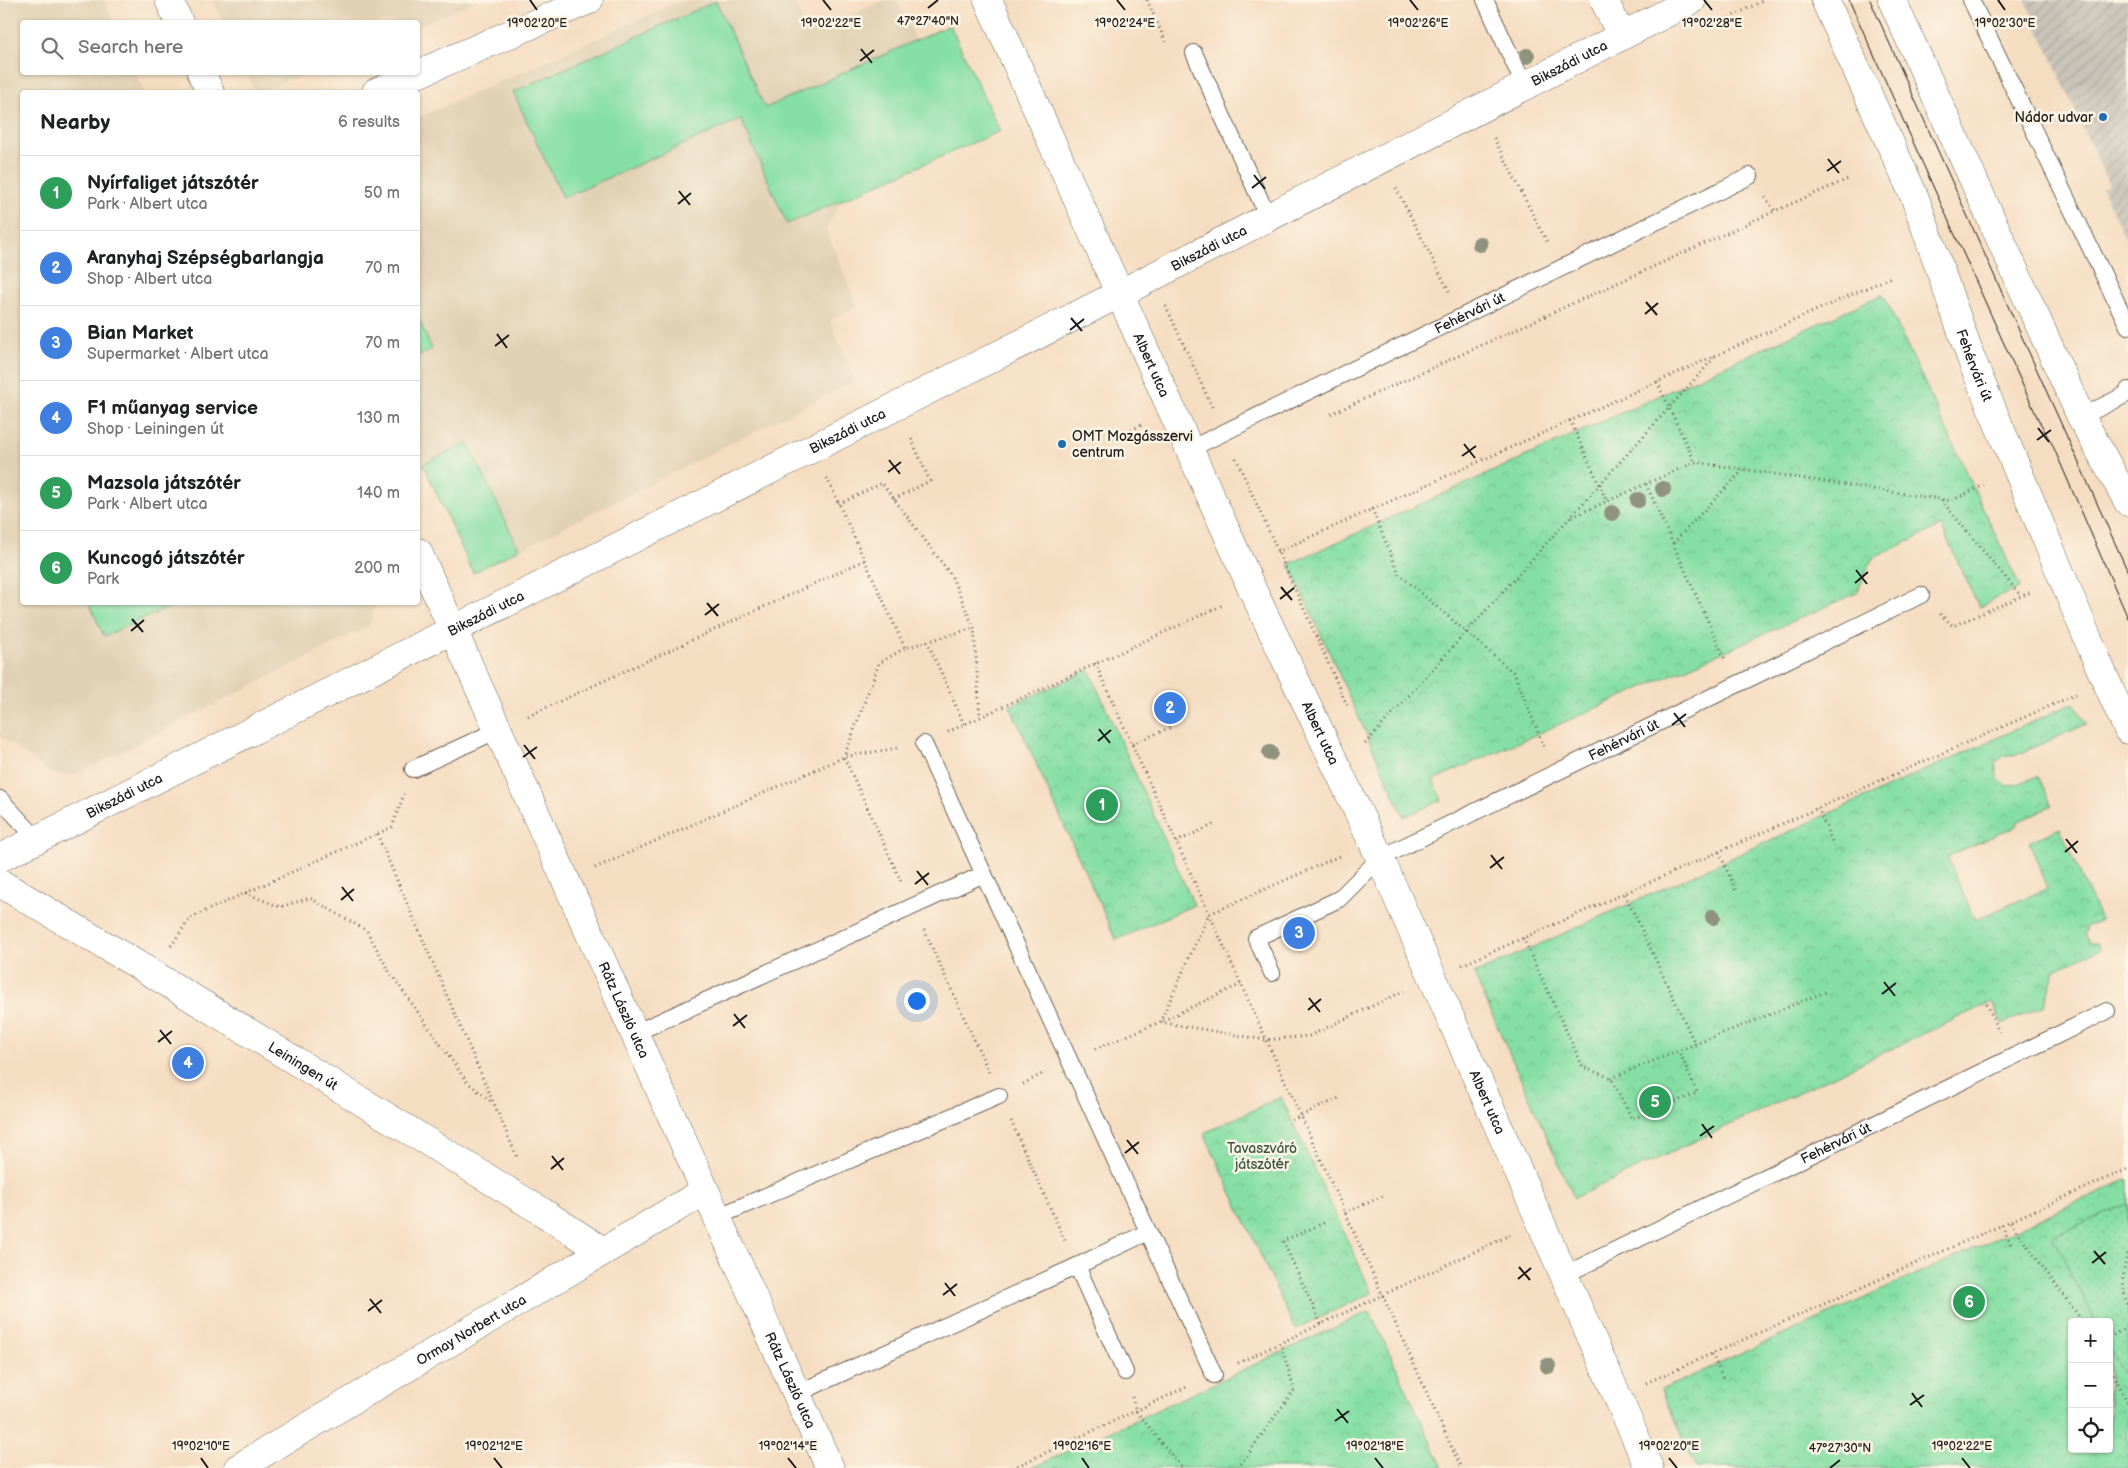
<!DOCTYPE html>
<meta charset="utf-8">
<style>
:root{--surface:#fff;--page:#f2f2f2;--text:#202124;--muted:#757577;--line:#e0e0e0;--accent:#ea580c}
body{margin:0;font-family:"Balsamiq Sans",sans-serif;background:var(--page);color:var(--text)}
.controls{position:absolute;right:15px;bottom:15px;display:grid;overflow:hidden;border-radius:5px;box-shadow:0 1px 4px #0004}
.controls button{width:45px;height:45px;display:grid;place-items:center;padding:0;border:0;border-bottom:1px solid var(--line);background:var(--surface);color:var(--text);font:25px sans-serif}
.you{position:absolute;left:916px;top:1000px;width:18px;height:18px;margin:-12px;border:4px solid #fff;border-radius:50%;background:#1a73e8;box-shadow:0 0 0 8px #1a73e833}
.badge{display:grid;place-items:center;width:32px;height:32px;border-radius:50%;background:var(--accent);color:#fff;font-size:16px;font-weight:700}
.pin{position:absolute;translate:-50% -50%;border:2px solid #fff;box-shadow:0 1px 5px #0006}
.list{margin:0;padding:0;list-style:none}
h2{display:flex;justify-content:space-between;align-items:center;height:65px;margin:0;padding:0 20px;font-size:21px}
h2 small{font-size:16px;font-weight:400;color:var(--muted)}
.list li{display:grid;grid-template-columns:32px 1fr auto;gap:15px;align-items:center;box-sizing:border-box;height:75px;padding:0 20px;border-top:1px solid var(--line)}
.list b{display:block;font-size:19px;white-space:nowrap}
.list p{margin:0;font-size:16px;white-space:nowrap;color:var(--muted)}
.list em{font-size:16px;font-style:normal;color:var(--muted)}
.icon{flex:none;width:28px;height:28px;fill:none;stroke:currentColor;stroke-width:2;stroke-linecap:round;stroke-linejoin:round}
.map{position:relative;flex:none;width:2128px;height:1468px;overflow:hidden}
.search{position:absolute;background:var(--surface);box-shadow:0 1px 4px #0004;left:20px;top:20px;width:400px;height:55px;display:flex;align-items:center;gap:12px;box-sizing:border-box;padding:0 18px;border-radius:5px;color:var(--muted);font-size:19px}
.panel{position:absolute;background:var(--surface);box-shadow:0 1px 4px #0004;left:20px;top:90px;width:400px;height:515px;border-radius:5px}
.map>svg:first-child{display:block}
.built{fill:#e1d1b4}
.industrial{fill:url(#industrial-furrows)}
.grass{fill:#85dfa4;stroke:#507e60}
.park{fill:url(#park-crowns);stroke:#507e60;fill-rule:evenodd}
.garden{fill:url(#garden-dots);stroke:#507e60}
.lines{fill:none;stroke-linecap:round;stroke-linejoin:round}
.service-casing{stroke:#686056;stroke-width:18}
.minor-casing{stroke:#686056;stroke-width:29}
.tertiary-casing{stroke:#686056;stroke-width:29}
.path{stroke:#686056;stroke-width:3;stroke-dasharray:1 4;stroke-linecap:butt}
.service{stroke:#fff;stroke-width:16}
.minor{stroke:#fff;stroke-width:28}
.tertiary{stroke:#fff;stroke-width:28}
.tram{stroke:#1c1c1c;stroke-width:1}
.tree{fill:#8f937d}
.ticks{fill:none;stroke:#1c1c1c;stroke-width:2}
.poi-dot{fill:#1f6fb2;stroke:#fcf5e5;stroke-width:2}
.labels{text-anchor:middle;stroke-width:5;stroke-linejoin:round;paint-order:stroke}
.street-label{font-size:14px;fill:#1c1c1c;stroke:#fcf5e5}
.poi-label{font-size:14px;fill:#1c1c1c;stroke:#fcf5e5;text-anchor:end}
.park-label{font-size:14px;fill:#3c5645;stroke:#fcf5e5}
.ticks-label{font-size:12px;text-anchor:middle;fill:#1c1c1c;stroke:#fcf5e5;stroke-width:5;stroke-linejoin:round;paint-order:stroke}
</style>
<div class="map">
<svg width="2128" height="1468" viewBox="0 0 2128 1468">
<defs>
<pattern id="industrial-furrows" width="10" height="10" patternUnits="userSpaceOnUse" patternTransform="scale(1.25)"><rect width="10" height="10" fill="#c9c3b8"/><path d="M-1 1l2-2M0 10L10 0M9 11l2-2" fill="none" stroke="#aca79e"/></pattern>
<pattern id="park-crowns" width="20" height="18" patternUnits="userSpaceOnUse" patternTransform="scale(1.25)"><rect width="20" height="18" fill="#85dfa4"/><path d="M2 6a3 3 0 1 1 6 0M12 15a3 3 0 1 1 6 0" fill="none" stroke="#72bf8d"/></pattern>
<pattern id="garden-dots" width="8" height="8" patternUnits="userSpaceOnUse" patternTransform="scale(1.25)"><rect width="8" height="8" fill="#85dfa4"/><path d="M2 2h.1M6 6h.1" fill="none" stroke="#72bf8d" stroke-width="1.8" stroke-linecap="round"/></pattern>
</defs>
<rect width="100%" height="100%" fill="#fcf5e5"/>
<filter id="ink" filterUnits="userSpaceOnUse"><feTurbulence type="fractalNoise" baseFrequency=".02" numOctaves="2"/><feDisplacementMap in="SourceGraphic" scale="10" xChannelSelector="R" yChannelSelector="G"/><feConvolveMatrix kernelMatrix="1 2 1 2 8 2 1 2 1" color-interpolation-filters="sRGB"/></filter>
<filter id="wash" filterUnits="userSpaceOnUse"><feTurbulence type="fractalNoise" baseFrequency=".0096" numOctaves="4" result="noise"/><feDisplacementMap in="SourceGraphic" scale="20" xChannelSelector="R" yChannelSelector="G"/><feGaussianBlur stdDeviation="1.12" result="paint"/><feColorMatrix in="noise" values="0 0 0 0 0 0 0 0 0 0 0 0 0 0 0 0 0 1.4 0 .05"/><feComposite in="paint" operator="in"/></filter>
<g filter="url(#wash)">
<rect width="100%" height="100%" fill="#f5ddc1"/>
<!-- built -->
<g class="built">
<polygon points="0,0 104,0 114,22 22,22 22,72 136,73 145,92 22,92 22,602 374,602 375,606 369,626 75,775 52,774 0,736"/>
<polygon points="213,0 478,0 418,26 418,22 223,22"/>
<polygon points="683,0 793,0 808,34 885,0 897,0 916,41 950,25 1000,131 841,201 826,229 857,306 830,320 855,381 473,573 418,453 418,118"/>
<polygon points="246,73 306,73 259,92 255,92"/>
</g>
<!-- industrial -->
<polygon class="industrial" points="2025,0 2128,0 2128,236 2125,238 2102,188 2109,185"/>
<!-- grass -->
<g class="grass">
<polygon points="716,1 765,108 950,25 1000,131 787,224 741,119 563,198 513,92"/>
<polygon points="418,318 432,349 418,357"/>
<polygon points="468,443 519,549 473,573 423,464"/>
<polygon points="89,603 179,603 104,636"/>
</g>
<!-- park -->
<g class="park">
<polygon points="1883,294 2020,587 1979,607 1941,526 1872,559 1857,593 1433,780 1442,800 1404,817 1289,564"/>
<polygon points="1089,670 1194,905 1116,940 1010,706"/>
<polygon points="2074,703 2087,724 2014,756 2004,756 1995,763 1997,776 2006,786 2018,784 2038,776 2052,806 2017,822 2018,825 1947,857 1975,920 2048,888 2029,842 2060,828 2101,920 2087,926 2085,935 2091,943 2098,943 2100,949 2055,970 2044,1006 2002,1024 1992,1002 1987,1004 1574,1198 1474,974"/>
<polygon points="1281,1097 1372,1293 1295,1329 1204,1133"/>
<path d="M2128 1179V1468H1696L1661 1390ZM2072 1322H2109V1449H2072Z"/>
<polygon points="1370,1311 1443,1468 1032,1468"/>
</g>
<!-- garden -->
<polygon class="garden" points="2128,1204 2128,1383 2109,1348 2109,1322 2096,1322 2052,1236"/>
</g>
<g filter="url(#ink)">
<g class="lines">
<!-- service casing -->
<g class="service-casing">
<g id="service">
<polyline points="1485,0 1524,85"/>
<polyline points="1971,0 2128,326"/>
<polyline points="1194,53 1268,217"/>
<polyline points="2081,417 2125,395 2128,390"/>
<path id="s1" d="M1190 449 1750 176"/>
<polyline points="924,744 1214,1375"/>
<polyline points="413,769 498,730"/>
<polyline points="0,799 37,839"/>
<path id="s2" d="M1272 973 1256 938 1339 899 1380 858 1921 595"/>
<polyline points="635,1033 984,874"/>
<polyline points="717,1217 999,1096"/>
<polyline points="1077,1266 1125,1372"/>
<path id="s3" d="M1564 1275 2107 1011"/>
<polyline points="796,1394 1077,1266 1148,1232"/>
</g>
</g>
<!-- minor casing -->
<g class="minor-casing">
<g id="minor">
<polyline points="169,0 179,22"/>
<path id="s4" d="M988 0 1253 591 1380 858 1649 1468"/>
<polyline points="1604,0 1621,35"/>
<polyline points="201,72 210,92"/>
<polyline points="376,92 589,0"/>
<path id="s5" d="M418 552 830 1468"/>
<path id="s6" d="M0 858 1119 294 1692 0"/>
<path id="s7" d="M0 883 153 974 541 1211 603 1251"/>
<path id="s8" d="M238 1468 705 1191"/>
</g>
</g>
<!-- tertiary casing -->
<g class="tertiary-casing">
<g id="tertiary">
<path id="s9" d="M1825 0 1915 198 1972 361 2098 663 2128 730"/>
<polyline points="1892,0 2081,417 2128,502"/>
</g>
</g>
<!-- path -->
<g class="path">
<polyline points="1147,0 1167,45"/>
<polyline points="1716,25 1764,0"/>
<polyline points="1494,138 1548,244"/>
<polyline points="1396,188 1449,291"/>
<polyline points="1765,197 1775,211 1848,179"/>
<polyline points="1166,306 1212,407"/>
<polyline points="1657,382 1695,462"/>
<polyline points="1331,414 1775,211"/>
<polyline points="1570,420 1607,502"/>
<polyline points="1108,440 1142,425"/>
<polyline points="1236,458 1347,705"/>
<polyline points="827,478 905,648"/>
<polyline points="1646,484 1725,659"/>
<polyline points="894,499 930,481 910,436"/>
<polyline points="1941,500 2021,596"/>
<polyline points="839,504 882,483 951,575 974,628 980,716"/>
<polyline points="1372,509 1399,574 1514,673 1544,747"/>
<polyline points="1572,517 1695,462 1951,501 1984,485"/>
<polyline points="1673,543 1743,470"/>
<polyline points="1277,552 1891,277"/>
<polyline points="1940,614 1953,626 2031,592"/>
<polyline points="927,641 964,724"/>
<polyline points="1095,663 1461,1468"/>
<polyline points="528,716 865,560"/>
<polyline points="948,732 1223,605"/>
<polyline points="1132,744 1171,727"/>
<polyline points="1365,744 1715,357"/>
<polyline points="1818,808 1835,849"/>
<polyline points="377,834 517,1157"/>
<polyline points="1176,842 1215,824"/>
<polyline points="1719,852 1737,893"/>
<polyline points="595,868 844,757 897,748"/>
<polyline points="901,881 844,757 879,663 905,648 974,628"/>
<polyline points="245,893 280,907 310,898 367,931 389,971 467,1082 493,1103"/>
<polyline points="1625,894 1695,1044"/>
<polyline points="924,930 989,1072"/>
<polyline points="1523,938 1583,1067 1611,1078 1632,1119 1697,1093 1679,1051"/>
<polyline points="171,946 190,918 392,827 404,794"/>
<polyline points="1462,965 2077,694"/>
<polyline points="1241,984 1160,1022 1266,1040 1309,1036 1404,991"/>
<polyline points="1987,1004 1999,1032"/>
<polyline points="1095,1049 1160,1022 1209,914 1342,855"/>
<polyline points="1611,1078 1828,991"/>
<polyline points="1023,1084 1044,1073"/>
<polyline points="1292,1120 1339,1098"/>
<polyline points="1011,1121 1065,1241"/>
<polyline points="1345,1213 1383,1196"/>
<polyline points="2010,1222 2083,1322"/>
<polyline points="2002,1225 2012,1247"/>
<path d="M2128 1254C2121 1274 2123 1291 2128 1310"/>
<polyline points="1321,1324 1283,1241 1326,1222"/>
<polyline points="2109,1338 2128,1326"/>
<polyline points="1712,1354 1724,1381"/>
<polyline points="1238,1363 1510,1235"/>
<polyline points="2109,1365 2128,1403"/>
<polyline points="1646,1383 2128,1169"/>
<polyline points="1132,1397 1136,1411 1182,1468"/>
<polyline points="1013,1468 1189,1386"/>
<polyline points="1238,1468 1294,1390 1281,1343"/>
</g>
<!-- service -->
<use href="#service" class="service"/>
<!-- minor -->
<use href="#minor" class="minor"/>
<!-- tertiary -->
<use href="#tertiary" class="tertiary"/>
<!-- tram -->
<g class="tram">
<polyline points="1849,0 2038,419 2052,444 2128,618"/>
<polyline points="1870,0 2128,572"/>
</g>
</g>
<!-- trees -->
<g class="tree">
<circle cx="1527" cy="56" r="8"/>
<circle cx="1480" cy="244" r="8"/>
<circle cx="1663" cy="489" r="8"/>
<circle cx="1638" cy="500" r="8"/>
<circle cx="1612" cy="513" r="8"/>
<circle cx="1270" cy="753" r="8"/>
<circle cx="1713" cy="917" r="8"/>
<circle cx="1548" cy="1366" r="8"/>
</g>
</g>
<!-- ticks -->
<path class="ticks" d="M530 0 537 10M823 0 831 10M1117 0 1125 10M1410 0 1418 10M1704 0 1712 10M1998 0 2005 10M928 8 938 0M861 49 872 63M860 61 874 50M1828 159 1839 173M1827 171 1841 161M1254 175 1265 189M1252 188 1266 177M679 191 690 205M678 204 691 193M1646 302 1657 315M1645 314 1658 303M1071 318 1082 331M1070 330 1084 319M497 334 507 348M495 346 509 335M2038 428 2049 442M2037 440 2051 430M1464 444 1475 458M1462 456 1476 446M889 460 900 474M888 472 901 462M1856 570 1867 584M1855 583 1868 572M1281 587 1292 600M1280 599 1294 588M707 603 718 616M705 615 719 604M132 619 143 632M131 631 144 620M1674 713 1685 727M1672 725 1686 714M1099 729 1110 743M1098 741 1111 730M524 745 535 759M523 757 537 747M2066 839 2077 853M2065 852 2078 841M1491 855 1502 869M1490 868 1504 857M917 871 928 885M915 884 929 873M342 887 353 901M341 900 354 889M1884 982 1895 996M1882 994 1896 983M1309 998 1320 1012M1308 1010 1321 999M734 1014 745 1028M733 1026 747 1015M160 1030 171 1044M158 1042 172 1031M1702 1124 1712 1138M1700 1136 1714 1126M1127 1140 1138 1154M1125 1153 1139 1142M552 1156 563 1170M551 1169 564 1158M2094 1251 2105 1264M2092 1263 2106 1252M1519 1267 1530 1280M1518 1279 1531 1268M945 1283 955 1296M943 1295 957 1284M370 1299 381 1313M368 1311 382 1300M1912 1393 1922 1407M1910 1405 1924 1395M1337 1409 1348 1423M1335 1421 1349 1411M201 1458 208 1468M494 1458 502 1468M788 1458 796 1468M1082 1458 1089 1468M1375 1458 1383 1468M1669 1458 1677 1468M1962 1458 1970 1468M1830 1468 1840 1460"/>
<!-- markers -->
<g class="poi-dot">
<circle cx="2103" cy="117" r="5"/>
<circle cx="1062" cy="444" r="5"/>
</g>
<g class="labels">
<!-- street labels -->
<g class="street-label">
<text dy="5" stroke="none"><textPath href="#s6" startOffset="1759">Bikszádi utca</textPath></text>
<text dy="5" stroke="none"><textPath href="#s6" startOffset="1354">Bikszádi utca</textPath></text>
<text dy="5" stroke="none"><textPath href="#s1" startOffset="311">Fehérvári út</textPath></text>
<text dy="5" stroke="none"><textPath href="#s4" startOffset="400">Albert utca</textPath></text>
<text dy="5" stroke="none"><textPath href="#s9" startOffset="395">Fehérvári út</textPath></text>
<text dy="5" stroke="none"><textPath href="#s6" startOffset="949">Bikszádi utca</textPath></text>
<text dy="5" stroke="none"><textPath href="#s6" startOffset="544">Bikszádi utca</textPath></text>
<text dy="5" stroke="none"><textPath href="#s4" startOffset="805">Albert utca</textPath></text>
<text dy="5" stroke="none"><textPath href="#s2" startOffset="459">Fehérvári út</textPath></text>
<text dy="5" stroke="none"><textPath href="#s6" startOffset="139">Bikszádi utca</textPath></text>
<text dy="5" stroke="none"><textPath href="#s5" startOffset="502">Rátz László utca</textPath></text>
<text dy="5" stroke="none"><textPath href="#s7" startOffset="354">Leiningen út</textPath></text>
<text dy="5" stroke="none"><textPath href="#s4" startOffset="1210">Albert utca</textPath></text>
<text dy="5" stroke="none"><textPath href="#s3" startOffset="302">Fehérvári út</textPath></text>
<text dy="5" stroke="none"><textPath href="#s8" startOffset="271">Ormay Norbert utca</textPath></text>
<text dy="5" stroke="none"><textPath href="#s5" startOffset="908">Rátz László utca</textPath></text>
</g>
<!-- poi labels -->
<g class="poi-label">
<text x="2093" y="122">Nádor udvar</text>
<text x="1072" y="441" text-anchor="start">OMT Mozgásszervi<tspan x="1072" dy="16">centrum</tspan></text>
</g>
<!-- park labels -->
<g class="park-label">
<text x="1262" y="1153">Tavaszváró<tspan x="1262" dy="16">játszótér</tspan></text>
</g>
</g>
<g class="ticks-label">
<text x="928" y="25">47°27'40"N</text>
<text x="2005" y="27">19°02'30"E</text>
<text x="537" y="27">19°02'20"E</text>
<text x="831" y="27">19°02'22"E</text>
<text x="1125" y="27">19°02'24"E</text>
<text x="1418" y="27">19°02'26"E</text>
<text x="1712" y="27">19°02'28"E</text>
<text x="201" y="1450">19°02'10"E</text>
<text x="494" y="1450">19°02'12"E</text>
<text x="788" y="1450">19°02'14"E</text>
<text x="1082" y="1450">19°02'16"E</text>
<text x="1375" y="1450">19°02'18"E</text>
<text x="1669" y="1450">19°02'20"E</text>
<text x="1962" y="1450">19°02'22"E</text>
<text x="1840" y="1452">47°27'30"N</text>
</g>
</svg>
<div class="controls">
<button>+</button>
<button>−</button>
<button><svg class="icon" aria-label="locate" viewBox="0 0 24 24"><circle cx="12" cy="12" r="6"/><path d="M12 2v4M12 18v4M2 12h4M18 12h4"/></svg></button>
</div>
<div class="you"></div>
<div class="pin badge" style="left:1102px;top:805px;background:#2e9e5b">1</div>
<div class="pin badge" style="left:1170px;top:708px;background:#3f7fe0">2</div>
<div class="pin badge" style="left:1299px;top:933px;background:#3f7fe0">3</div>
<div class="pin badge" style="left:188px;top:1063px;background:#3f7fe0">4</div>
<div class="pin badge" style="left:1655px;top:1102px;background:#2e9e5b">5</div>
<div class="pin badge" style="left:1969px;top:1302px;background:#2e9e5b">6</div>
<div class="search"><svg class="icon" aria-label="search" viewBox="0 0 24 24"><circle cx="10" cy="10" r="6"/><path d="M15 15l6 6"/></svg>Search here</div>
<section class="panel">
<h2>Nearby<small>6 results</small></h2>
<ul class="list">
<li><span class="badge" style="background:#2e9e5b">1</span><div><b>Nyírfaliget játszótér</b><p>Park · Albert utca</p></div><em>50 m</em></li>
<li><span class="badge" style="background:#3f7fe0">2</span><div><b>Aranyhaj Szépségbarlangja</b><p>Shop · Albert utca</p></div><em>70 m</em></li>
<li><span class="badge" style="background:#3f7fe0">3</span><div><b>Bian Market</b><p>Supermarket · Albert utca</p></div><em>70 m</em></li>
<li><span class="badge" style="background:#3f7fe0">4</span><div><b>F1 műanyag service</b><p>Shop · Leiningen út</p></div><em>130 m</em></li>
<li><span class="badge" style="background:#2e9e5b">5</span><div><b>Mazsola játszótér</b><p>Park · Albert utca</p></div><em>140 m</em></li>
<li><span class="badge" style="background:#2e9e5b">6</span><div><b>Kuncogó játszótér</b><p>Park</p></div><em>200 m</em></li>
</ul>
</section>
</div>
